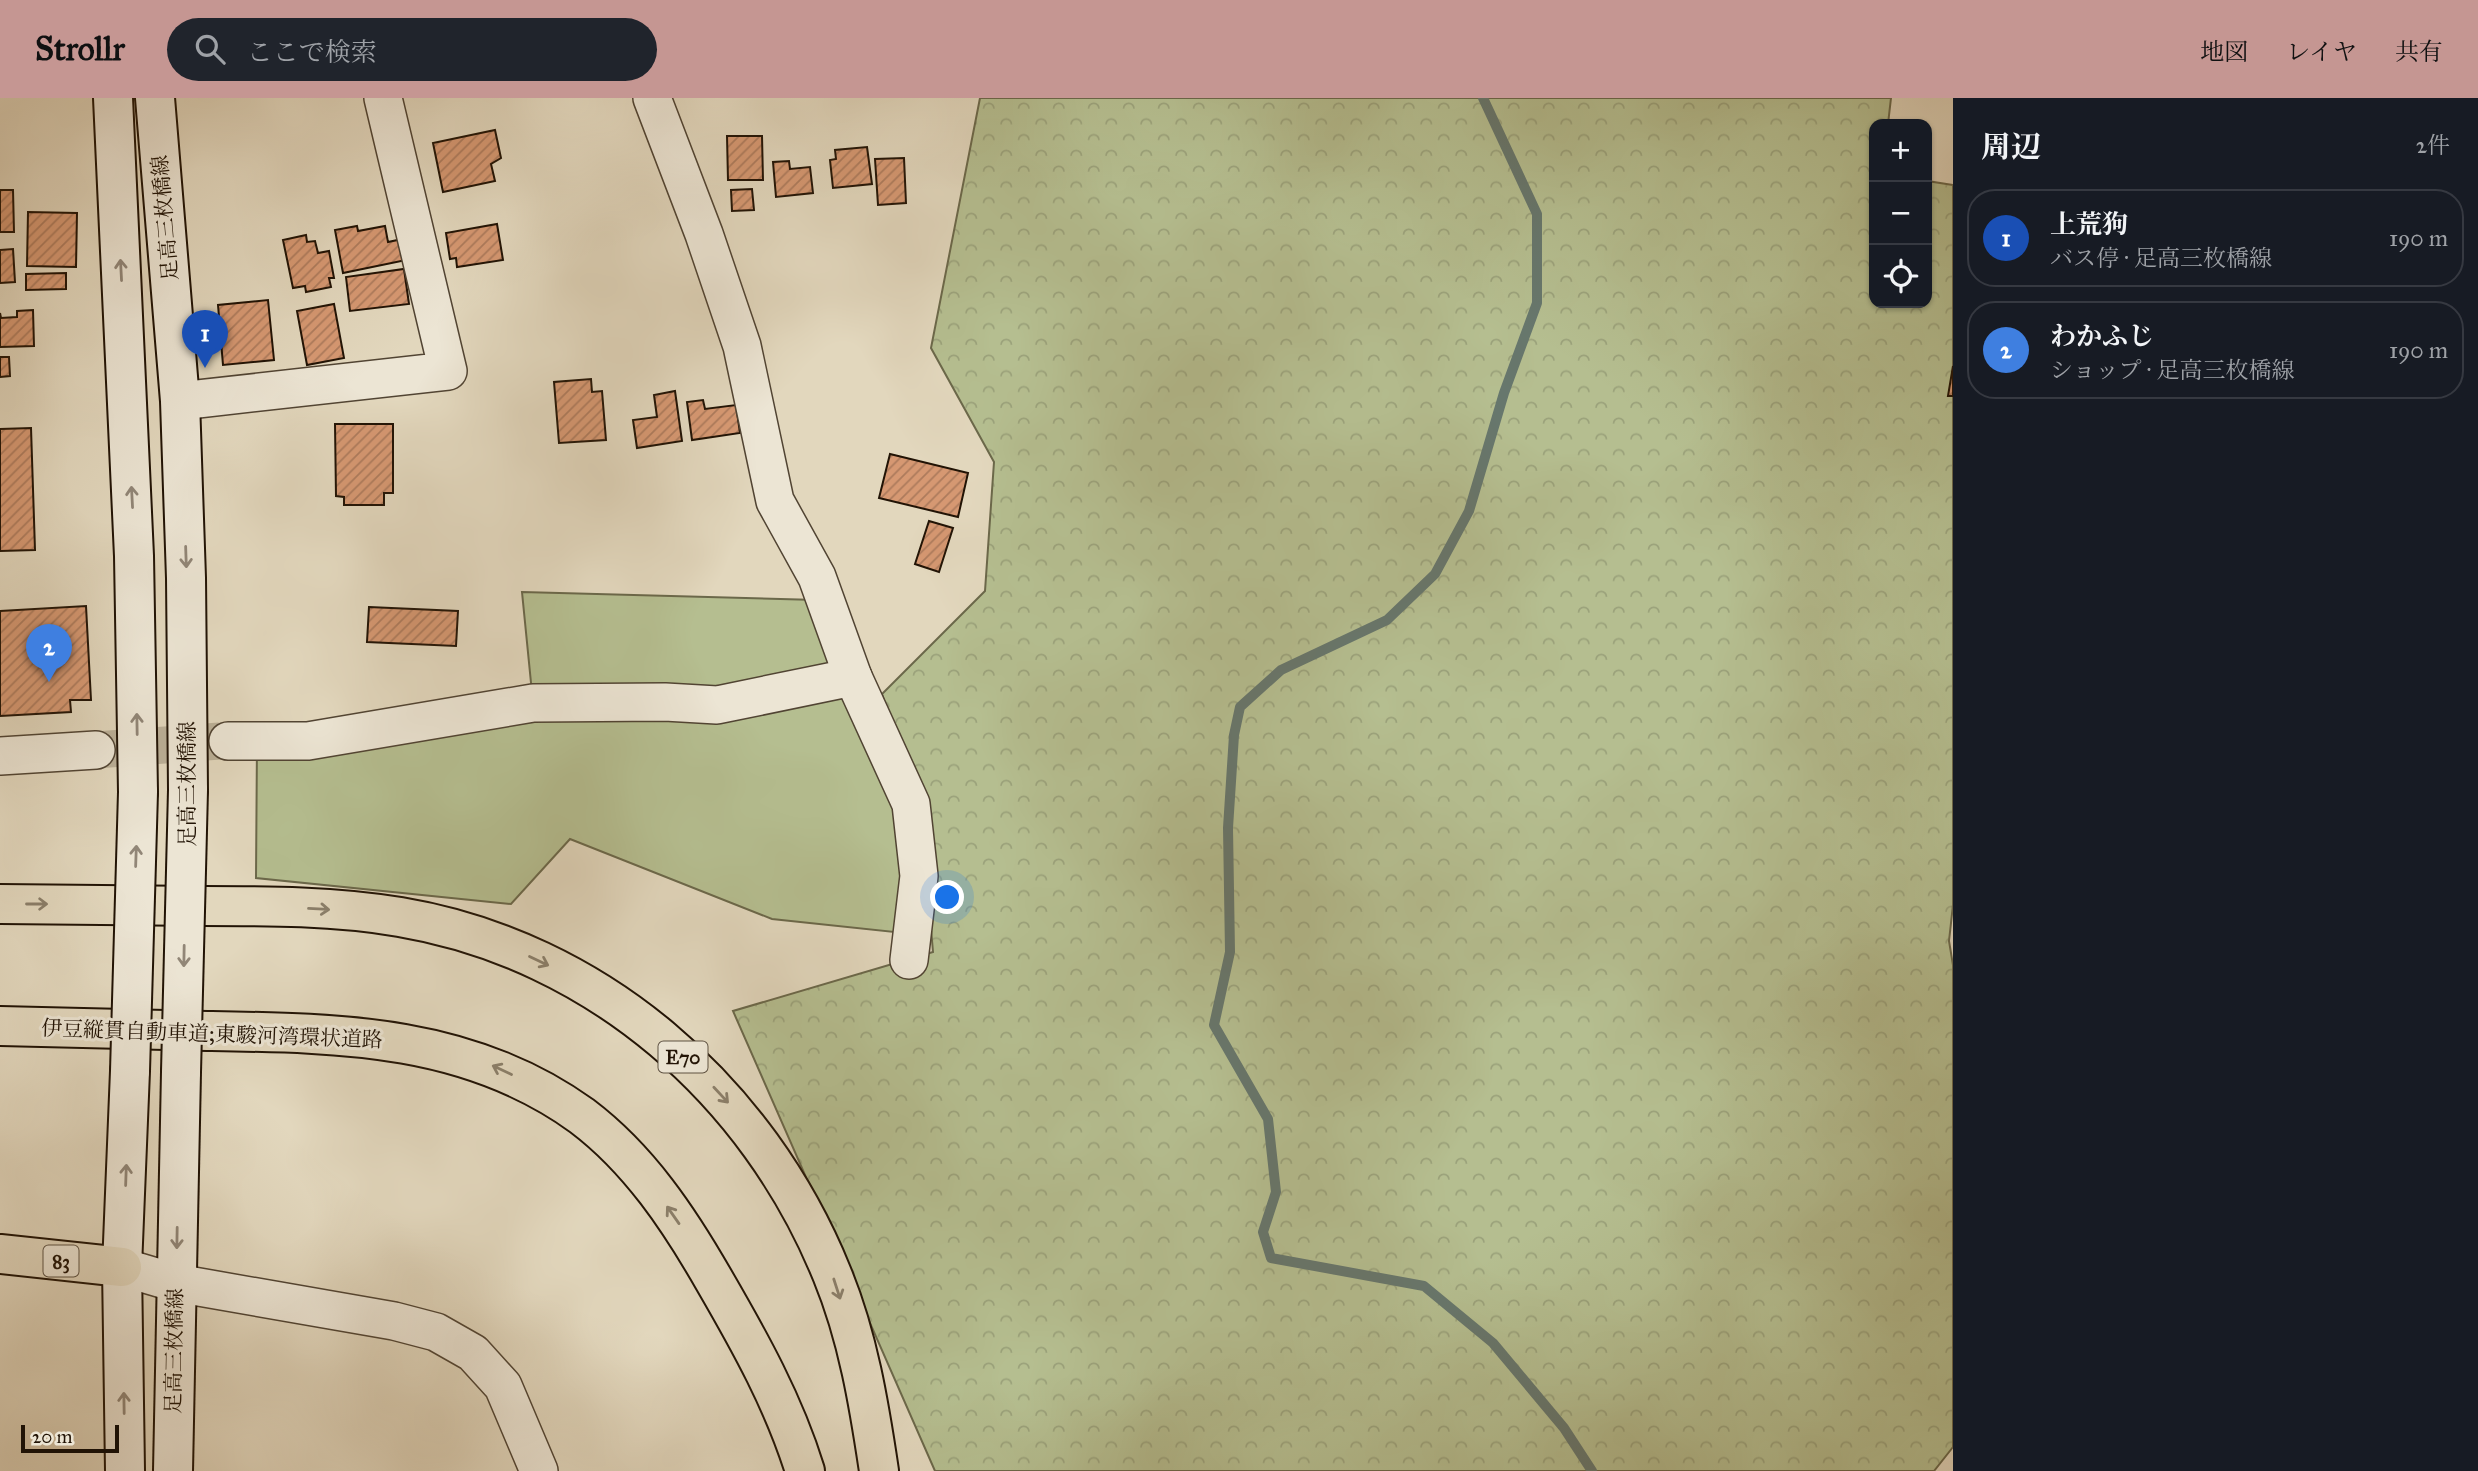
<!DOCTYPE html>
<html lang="ja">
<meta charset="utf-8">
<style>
:root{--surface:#171b24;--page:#20242c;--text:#f1f3f6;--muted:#9ea1a6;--line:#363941;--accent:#c59692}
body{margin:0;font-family:"IM FELL Great Primer","Noto Serif JP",serif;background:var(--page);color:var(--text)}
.controls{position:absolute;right:21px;top:21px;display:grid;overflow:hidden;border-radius:14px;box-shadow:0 2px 5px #0004}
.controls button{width:63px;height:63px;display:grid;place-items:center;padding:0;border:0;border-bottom:2px solid var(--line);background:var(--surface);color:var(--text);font:35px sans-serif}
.scale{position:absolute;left:21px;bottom:18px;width:98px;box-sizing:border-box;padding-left:7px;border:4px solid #211305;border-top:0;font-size:19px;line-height:24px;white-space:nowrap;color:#211305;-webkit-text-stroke:5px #ece5d4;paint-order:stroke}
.you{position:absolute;left:948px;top:800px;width:24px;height:24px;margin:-18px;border:5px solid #fff;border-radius:50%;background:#1a73e8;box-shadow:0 0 0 10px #1a73e833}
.badge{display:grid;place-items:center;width:46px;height:46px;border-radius:50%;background:var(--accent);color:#fff;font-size:23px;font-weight:700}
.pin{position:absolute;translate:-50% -58px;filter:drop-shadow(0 2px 4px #0008)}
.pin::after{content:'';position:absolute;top:37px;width:24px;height:21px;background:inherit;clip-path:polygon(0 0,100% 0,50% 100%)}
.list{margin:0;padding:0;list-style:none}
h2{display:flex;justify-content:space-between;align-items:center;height:91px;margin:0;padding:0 28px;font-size:30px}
h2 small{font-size:23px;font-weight:400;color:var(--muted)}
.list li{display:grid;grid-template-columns:46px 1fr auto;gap:21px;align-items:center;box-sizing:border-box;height:98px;margin:0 14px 14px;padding:0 14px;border:2px solid var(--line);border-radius:28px}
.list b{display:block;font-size:26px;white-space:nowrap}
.list p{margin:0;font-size:23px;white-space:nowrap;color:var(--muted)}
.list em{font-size:23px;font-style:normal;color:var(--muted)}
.icon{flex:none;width:38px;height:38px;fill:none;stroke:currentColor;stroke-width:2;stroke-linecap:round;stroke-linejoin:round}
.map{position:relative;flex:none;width:1953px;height:1373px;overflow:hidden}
header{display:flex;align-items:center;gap:42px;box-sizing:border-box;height:98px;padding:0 35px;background:var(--accent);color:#111}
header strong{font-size:33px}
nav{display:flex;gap:38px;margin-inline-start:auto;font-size:24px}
.search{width:490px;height:63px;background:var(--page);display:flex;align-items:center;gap:18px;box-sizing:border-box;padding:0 24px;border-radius:38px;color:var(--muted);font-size:26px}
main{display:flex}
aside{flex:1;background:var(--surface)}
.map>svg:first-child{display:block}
.grass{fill:#b5be90;stroke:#6b684a;stroke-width:2}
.forest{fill:url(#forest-crowns);stroke:#6b684a;stroke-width:2}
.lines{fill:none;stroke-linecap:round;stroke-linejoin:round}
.stream{stroke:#67776d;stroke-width:10}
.building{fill:url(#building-hatch);stroke:#211305;stroke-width:2}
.street-tunnel{stroke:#bbb098;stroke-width:37;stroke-dasharray:37 18;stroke-linecap:butt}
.street-casing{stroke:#514433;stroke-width:40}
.secondary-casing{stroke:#211305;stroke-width:42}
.primary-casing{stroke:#211305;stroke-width:42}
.highway-casing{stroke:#211305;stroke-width:42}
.street{stroke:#ece5d4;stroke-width:37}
.secondary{stroke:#ece5d4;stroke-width:38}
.primary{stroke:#e2d7bd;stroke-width:38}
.highway{stroke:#e2d7bd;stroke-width:38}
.secondary-bridge-casing{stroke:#211305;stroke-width:42;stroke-linecap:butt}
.secondary-bridge{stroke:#ece5d4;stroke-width:38}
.oneway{stroke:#918677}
.oneway2{stroke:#8b7f6a}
.labels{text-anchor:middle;stroke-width:6;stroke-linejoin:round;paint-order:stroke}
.shield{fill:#ece5d4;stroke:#5e5243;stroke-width:2}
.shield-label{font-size:19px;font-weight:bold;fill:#211305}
.street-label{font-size:21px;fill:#211305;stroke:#ece5d4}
</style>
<header>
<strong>Strollr</strong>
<div class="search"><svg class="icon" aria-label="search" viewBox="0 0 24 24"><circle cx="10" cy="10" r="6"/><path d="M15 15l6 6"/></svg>ここで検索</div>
<nav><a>地図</a><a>レイヤ</a><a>共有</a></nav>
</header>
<main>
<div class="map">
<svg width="1953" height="1373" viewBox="0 0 1953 1373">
<defs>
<pattern id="forest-crowns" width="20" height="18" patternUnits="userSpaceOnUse" patternTransform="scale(1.75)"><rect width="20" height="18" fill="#b5be90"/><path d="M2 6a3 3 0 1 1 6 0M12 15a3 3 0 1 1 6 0" fill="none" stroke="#9ba27b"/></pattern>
<pattern id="building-hatch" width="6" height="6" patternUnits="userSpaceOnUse" patternTransform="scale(1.75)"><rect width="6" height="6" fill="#d69872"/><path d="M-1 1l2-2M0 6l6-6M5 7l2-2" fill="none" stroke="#ad7b5c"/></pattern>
</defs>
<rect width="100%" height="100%" fill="#e2d7bd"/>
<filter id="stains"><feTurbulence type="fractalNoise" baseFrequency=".00286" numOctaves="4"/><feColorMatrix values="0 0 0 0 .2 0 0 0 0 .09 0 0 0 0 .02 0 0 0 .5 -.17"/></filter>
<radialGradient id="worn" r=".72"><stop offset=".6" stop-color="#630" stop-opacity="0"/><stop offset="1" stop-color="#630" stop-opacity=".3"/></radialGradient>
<!-- grass -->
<polygon class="grass" points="522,494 817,502 906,734 894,834 772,821 570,741 511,806 256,780 257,643 533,605"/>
<!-- forest -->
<polygon class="forest" points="980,0 1891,0 1888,26 1874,26 1874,205 1927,205 1927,83 1953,87 1953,807 1949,843 1953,867 1953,1349 1934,1373 935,1373 733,913 933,854 921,714 882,596 985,493 994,364 931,250"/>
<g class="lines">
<!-- stream -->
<polyline class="stream" points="1483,0 1537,116 1537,205 1504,295 1469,413 1435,476 1387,522 1281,572 1240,609 1234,637 1228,730 1230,854 1214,927 1268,1021 1276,1094 1263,1134 1271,1160 1424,1188 1493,1245 1564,1330 1592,1373"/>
</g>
<!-- building -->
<g class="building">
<polygon points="495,32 501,60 491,66 495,83 443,94 433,45"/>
<polygon points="727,38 762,38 763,82 728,82"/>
<polygon points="867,49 872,86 833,90 830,62 836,61 835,52"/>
<polygon points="904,60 906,105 878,107 875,61"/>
<polygon points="789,63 790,71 810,69 813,95 776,99 773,64"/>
<polygon points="752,91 754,112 732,113 731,92"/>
<polygon points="0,92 13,92 14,134 0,134"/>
<polygon points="28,114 77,115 76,169 27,168"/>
<polygon points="497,126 503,162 457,169 456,160 450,161 446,135"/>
<polygon points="357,128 358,133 385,128 388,144 407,140 411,161 343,175 335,132"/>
<polygon points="306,137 307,144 315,143 318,155 329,153 334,180 329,180 331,189 306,194 305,188 293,190 283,142"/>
<polygon points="13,151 15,184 0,185 0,152"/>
<polygon points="404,171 409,206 350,213 346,179"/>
<polygon points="66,175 66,191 26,192 26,176"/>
<polygon points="268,202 274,262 223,267 218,207"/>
<polygon points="334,206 344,260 307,267 297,213"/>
<polygon points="33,212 34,248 0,249 0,215 1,220 17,219 17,213"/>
<polygon points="0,259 9,259 10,278 0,279"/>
<polygon points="1953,268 1953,298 1948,298"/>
<polygon points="591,281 592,294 602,293 606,342 559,345 554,284"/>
<polygon points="675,293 682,343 637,350 633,322 657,319 654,297"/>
<polygon points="703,302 705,311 736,307 740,335 692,342 687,304"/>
<polygon points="335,326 393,326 393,395 384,395 384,407 344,407 344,399 336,398"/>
<polygon points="31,330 35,452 0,453 0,331"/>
<polygon points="890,356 968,375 958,419 879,400"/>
<polygon points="929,423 953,430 939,474 915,466"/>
<polygon points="86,508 91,602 70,602 71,614 0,618 0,513"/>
<polygon points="369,509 458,513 456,548 367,544"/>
</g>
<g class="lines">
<!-- street-tunnel -->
<polyline class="street-tunnel" points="96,652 220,643"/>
<!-- street casing -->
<g class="street-casing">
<g id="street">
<polyline points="180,303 448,273 383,0"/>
<polyline points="853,579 911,706 919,778 909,862"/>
<polyline points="228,643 308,643 533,605 665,604 717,607 853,579 817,479 775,403 742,248 704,136 652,0"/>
<polyline points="0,658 96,652"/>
<polyline points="122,1169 176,1185 394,1223 436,1234 473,1255 503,1288 539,1373"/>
</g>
</g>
<!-- secondary casing -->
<g class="secondary-casing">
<g id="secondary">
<polyline points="113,0 134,458 138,694"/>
<polyline points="155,0 180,303 186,480 188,692"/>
<polyline points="125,1373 122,1169 130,973"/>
<polyline points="173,1373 181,974"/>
</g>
</g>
<!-- primary casing -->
<g class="primary-casing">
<polyline id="primary" points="0,1156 122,1169"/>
</g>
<!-- highway casing -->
<g class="highway-casing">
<g id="highway">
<path d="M0 806C68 807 135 807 203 808 269 808 335 808 400 819 597 852 758 993 832 1176 858 1239 869 1306 879 1373"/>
<path d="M0 928C69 930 138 931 207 933 340 935 469 936 582 1018 639 1061 679 1121 714 1182 750 1244 784 1305 805 1373"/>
</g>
</g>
<!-- street -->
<use href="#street" class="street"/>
<!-- secondary -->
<use href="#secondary" class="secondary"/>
<!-- primary -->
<use href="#primary" class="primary"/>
<!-- highway -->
<use href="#highway" class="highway"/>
<!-- secondary-bridge casing -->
<g class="secondary-bridge-casing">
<g id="secondary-bridge">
<polyline points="130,973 138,694"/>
<polyline points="181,974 188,692"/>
</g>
</g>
<!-- secondary-bridge -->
<use href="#secondary-bridge" class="secondary-bridge"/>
</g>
<!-- one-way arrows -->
<defs><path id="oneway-shaft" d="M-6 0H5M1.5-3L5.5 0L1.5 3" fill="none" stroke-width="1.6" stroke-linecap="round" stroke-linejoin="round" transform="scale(1.75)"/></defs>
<g class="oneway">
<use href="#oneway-shaft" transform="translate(121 172) rotate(-93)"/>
<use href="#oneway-shaft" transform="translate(132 399) rotate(-93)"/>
<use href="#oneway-shaft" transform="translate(186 459) rotate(88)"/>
<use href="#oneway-shaft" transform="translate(137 626) rotate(-91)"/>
<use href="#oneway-shaft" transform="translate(136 758) rotate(-88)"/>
<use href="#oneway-shaft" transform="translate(184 858) rotate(91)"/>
<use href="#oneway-shaft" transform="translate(126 1077) rotate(-88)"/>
<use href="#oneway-shaft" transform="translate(177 1140) rotate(91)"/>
<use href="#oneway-shaft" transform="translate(124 1305) rotate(-91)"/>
</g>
<g class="oneway2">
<use href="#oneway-shaft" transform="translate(37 806)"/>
<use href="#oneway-shaft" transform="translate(319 811) rotate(3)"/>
<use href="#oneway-shaft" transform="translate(539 863) rotate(25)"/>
<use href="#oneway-shaft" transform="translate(502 972) rotate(-155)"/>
<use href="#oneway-shaft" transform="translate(721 997) rotate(47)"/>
<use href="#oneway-shaft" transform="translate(673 1117) rotate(-125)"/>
<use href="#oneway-shaft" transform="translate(837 1191) rotate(72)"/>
</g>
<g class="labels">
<!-- shield labels -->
<g class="shield">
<rect x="658.5" y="943.5" width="49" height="31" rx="5"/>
<rect x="43.5" y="1147.5" width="35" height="31" rx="5"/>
</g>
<g class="shield-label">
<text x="683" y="966">E70</text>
<text x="61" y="1170">83</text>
</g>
<!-- street labels -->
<g class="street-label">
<text transform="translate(165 120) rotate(-95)" y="7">足高三枚橋線</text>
<text transform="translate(187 686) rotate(-90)" y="7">足高三枚橋線</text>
<text transform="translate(212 936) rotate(2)" y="7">伊豆縦貫自動車道;東駿河湾環状道路</text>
<text transform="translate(174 1253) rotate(-89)" y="7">足高三枚橋線</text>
</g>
</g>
<rect width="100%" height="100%" filter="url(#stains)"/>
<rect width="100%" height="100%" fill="url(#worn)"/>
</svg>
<div class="controls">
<button>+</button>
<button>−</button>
<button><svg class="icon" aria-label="locate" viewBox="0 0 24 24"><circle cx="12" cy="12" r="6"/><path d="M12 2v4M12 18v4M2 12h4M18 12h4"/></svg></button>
</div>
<div class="scale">20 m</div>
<div class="you"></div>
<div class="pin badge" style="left:205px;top:270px;background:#1a4fb4">1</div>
<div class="pin badge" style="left:49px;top:584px;background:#3f7fe0">2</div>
</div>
<aside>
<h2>周辺<small>2件</small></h2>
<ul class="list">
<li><span class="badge" style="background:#1a4fb4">1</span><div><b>上荒狗</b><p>バス停 · 足高三枚橋線</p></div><em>190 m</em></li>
<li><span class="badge" style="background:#3f7fe0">2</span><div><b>わかふじ</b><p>ショップ · 足高三枚橋線</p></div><em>190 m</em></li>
</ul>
</aside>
</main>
